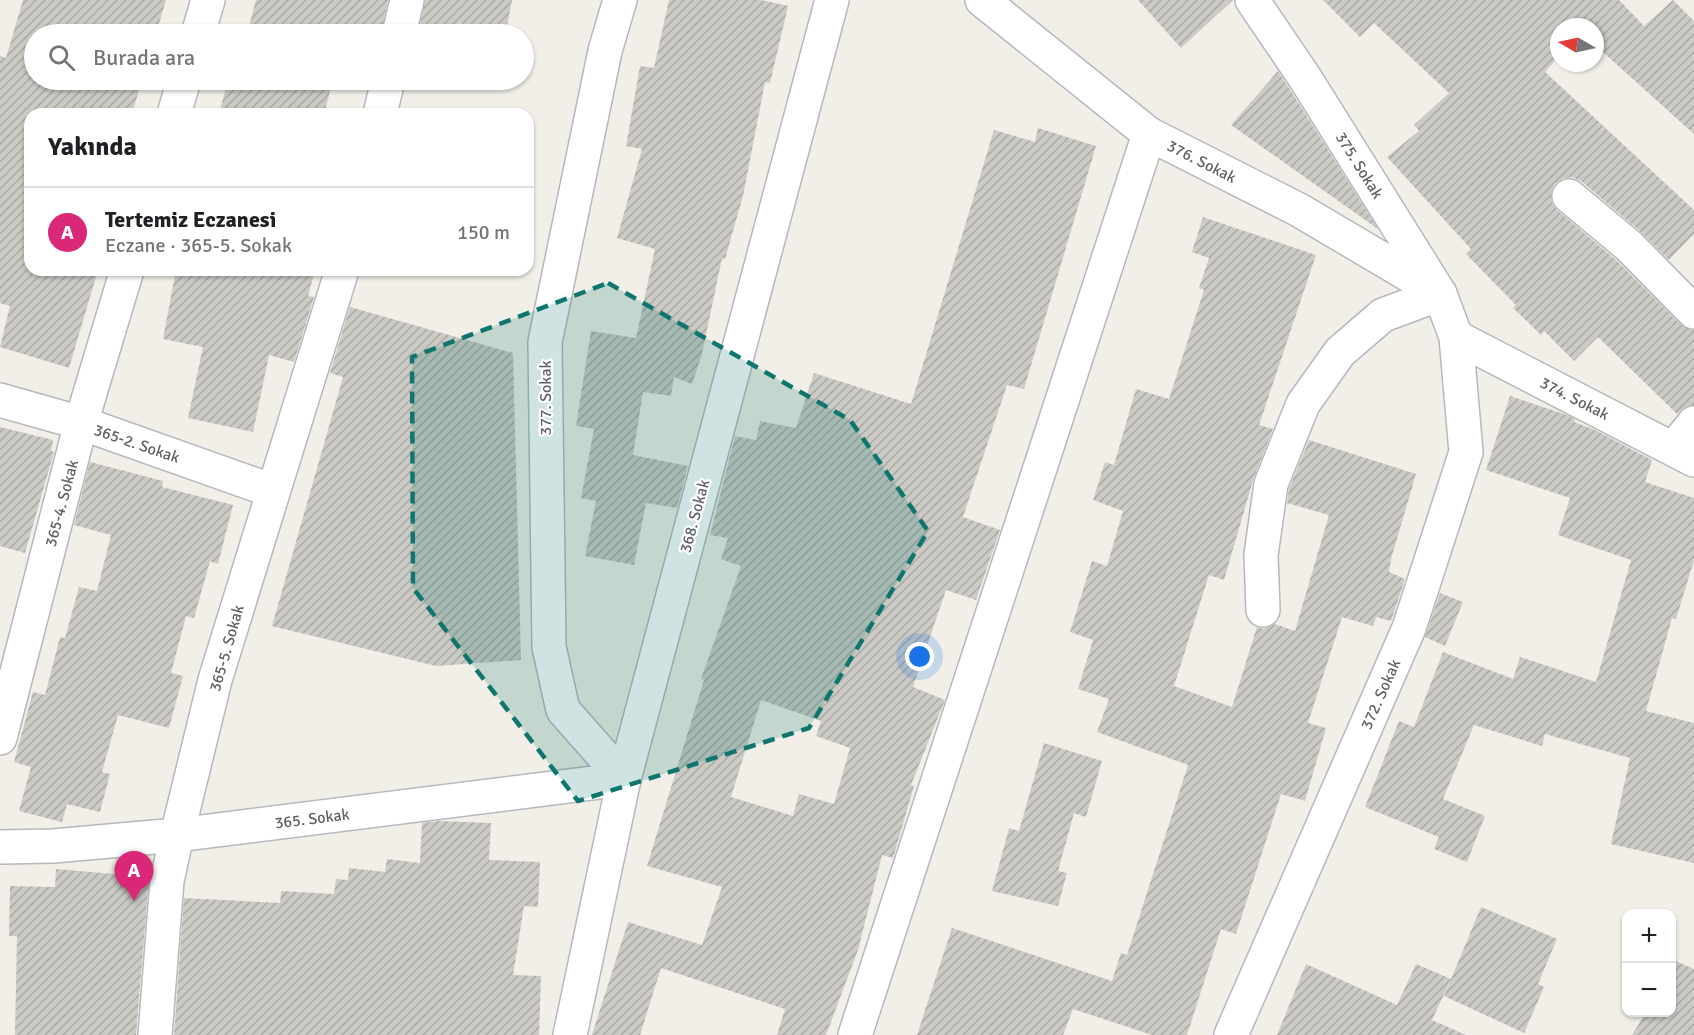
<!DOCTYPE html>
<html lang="tr">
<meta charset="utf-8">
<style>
:root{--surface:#fff;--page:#f6f6f6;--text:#202124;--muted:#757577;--line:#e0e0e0;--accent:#db2777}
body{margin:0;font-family:Signika,sans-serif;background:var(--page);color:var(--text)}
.controls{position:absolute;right:18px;bottom:18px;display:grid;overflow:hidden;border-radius:12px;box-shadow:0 2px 4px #0004}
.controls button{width:54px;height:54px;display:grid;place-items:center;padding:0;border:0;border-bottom:2px solid var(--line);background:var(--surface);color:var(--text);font:30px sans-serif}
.compass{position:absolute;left:1550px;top:18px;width:54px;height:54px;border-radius:50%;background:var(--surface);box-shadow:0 2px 4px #0004;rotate:279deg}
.you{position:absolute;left:920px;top:657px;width:21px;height:21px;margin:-15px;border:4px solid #fff;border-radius:50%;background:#1a73e8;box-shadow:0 0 0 9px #1a73e833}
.badge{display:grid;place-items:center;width:39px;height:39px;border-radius:50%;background:var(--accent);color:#fff;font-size:20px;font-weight:700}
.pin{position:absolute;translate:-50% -50px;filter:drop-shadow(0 2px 3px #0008)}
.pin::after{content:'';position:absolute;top:32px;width:21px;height:18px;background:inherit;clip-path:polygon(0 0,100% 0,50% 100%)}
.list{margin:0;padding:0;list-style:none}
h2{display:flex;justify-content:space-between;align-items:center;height:78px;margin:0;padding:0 24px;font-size:26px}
h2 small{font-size:20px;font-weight:400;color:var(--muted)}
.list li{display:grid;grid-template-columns:39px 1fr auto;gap:18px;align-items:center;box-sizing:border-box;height:90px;padding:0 24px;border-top:2px solid var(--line)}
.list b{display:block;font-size:22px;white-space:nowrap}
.list p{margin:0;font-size:20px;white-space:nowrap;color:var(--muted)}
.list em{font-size:20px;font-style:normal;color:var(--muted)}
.icon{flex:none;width:33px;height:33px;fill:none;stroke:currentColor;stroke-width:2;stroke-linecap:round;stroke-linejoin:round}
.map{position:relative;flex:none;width:1694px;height:1035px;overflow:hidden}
.search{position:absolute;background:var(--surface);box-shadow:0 2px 4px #0004;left:24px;top:24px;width:510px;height:66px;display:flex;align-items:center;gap:15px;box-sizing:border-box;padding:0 21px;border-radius:33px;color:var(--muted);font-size:22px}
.panel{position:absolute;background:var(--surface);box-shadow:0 2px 4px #0004;left:24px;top:108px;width:510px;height:168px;border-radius:18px}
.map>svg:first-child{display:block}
.building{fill:url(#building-hatch);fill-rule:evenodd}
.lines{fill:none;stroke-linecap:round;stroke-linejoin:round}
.minor-casing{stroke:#b5b8bc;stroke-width:36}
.minor{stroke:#fff;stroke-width:33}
.marked{fill:#0f766e;fill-opacity:0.2;stroke:#0f766e;stroke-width:4.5;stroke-dasharray:12 8;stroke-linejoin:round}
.labels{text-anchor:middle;stroke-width:4.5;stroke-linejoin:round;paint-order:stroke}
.street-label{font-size:16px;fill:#5f6368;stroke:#fff}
</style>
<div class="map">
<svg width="1694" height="1035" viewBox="0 0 1694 1035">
<defs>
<pattern id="building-hatch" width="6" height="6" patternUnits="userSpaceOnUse" patternTransform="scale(1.5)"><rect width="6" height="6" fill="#cccac5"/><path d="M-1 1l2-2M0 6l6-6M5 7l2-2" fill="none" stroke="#a9a8a4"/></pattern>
</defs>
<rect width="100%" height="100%" fill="#f1efe8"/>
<!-- building -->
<g class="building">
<polygon points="23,0 166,0 156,34 34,34 34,80 142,80 132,114 30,114 30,270 98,270 69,368 0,347 10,306 0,303 0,56 6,58"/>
<polygon points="256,0 388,0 381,34 247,34"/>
<polygon points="425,0 512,0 506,32 458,23 457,34 418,34"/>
<polygon points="669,0 761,0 788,6 770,83 765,82 743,196 725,259 722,258 702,354 692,384 674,377 671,396 643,392 633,455 688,466 677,508 646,503 634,565 585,556 596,501 581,498 594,429 576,426 591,331 636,338 655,249 617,238 642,149 626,146 640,66 654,68"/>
<polygon points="1138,0 1233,0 1181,48"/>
<polygon points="1323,0 1619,0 1644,26 1673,0 1694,21 1694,134 1595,45 1595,27 1559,27 1559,56 1545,72 1694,210 1694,234 1669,260 1641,232 1581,181 1572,177 1562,179 1554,184 1551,193 1552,203 1557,210 1616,260 1681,325 1694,330 1694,405 1687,406 1677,414 1598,337 1574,361 1544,331 1541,335 1513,308 1516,305 1466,254 1471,249 1387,157 1419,131 1414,125 1449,93 1374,23 1360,37"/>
<polygon points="1278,71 1289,88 1378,229 1231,125"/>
<polygon points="228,80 333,80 324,114 219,114"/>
<path d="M1038 128 1096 146 1024 389 1007 385 963 517 1000 530 976 600 946 590 913 687 945 700 911 785 914 786 893 858 882 855 858 950 826 1035H777L785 1009 661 968 640 1035H592L628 922 702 945 722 887 647 866 704 680 701 679 741 566 721 559 728 538 710 535 735 436 756 440 760 421 796 428 814 373 911 404 994 130 1035 142ZM761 700 821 721 816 736 850 748 834 804 799 794 793 816 731 797Z"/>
<polygon points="1203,217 1316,255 1259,425 1273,429 1254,477 1224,580 1209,575 1174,686 1232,707 1257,627 1264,629 1275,624 1295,631 1329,515 1287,503 1289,489 1309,440 1416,474 1391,559 1389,572 1405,579 1391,621 1376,617 1373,626 1342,617 1308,723 1326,728 1305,801 1281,794 1236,934 1221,929 1187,1035 1152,1035 1073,1009 1063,1035 917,1035 952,928 1112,981 1121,953 1127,955 1188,765 1097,732 1109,699 1078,689 1093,640 1070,632 1092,561 1107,566 1123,511 1093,500 1105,462 1114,465 1136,389 1169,399 1204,290 1199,288 1209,258 1192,252"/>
<polygon points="176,270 315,270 308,296 314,297 294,362 269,355 253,432 188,418 203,347 163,339"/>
<polygon points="350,307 513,353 521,660 436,666 272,626 343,377 330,373"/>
<polygon points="1510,396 1564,414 1575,419 1574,422 1595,430 1652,460 1645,482 1694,498 1694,560 1676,619 1672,618 1646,711 1694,723 1694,863 1611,844 1630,758 1545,734 1542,746 1474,725 1443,799 1485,816 1467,862 1434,849 1439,837 1365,807 1399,721 1414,727 1443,652 1513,679 1520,657 1596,682 1631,560 1558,535 1570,498 1486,470"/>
<polygon points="0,427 53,440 51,451 54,452 25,553 0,546"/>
<polygon points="90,462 163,481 162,487 233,505 218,564 210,561 194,618 186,616 171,673 183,676 169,728 118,715 102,772 110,774 100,812 67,804 62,822 19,811 31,767 14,762 33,692 45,695 60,637 65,638 79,587 97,591 111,535 74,525"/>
<polygon points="1440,593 1463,602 1445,646 1425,637"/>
<polygon points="1044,743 1102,761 1086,817 1074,813 1058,871 1067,873 1058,906 992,891 1009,828 1019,831"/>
<polygon points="439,821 491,823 489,860 540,862 538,907 524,906 513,975 541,976 539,1035 174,1035 184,898 280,903 281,891 334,894 336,879 348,880 349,868 385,872 387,859 420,863 422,823"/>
<polygon points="56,869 149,877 136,1035 15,1035 17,936 9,936 10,886 55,887"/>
<polygon points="1481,907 1557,939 1538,984 1544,987 1524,1033 1444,996"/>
<polygon points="1671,959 1694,969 1694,1035 1632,1035 1646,1012 1671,1012"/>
<polygon points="1306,964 1397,1005 1416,964 1451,979 1432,1020 1466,1035 1277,1035"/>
</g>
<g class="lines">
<!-- minor casing -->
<g class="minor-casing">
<g id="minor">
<polyline points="620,0 605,51 545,342 549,647 563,710 624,779"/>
<polyline points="982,0 1149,134 1299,210 1436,291"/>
<polyline points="198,34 208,0"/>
<polyline points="399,34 407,0"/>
<polyline points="174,114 184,80"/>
<polyline points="380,114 388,80"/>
<polyline points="1569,196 1629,246 1694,312"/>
<polyline points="1456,337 1694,460"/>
<polyline points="0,400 81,423 273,491"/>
<polyline points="1674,448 1694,423"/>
<polyline points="1263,610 1261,555 1271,484 1303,404 1340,352 1383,315 1440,294"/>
<polyline points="0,738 81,423 127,270"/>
<polyline points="0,847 53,846 177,835 624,779"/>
<polyline points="155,1035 167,881 177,835 215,680 342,270"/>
<polyline points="570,1035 624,779 832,0"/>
<polyline points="855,1035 1149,134"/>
<polyline points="1231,1035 1409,628 1466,452 1456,337 1440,294 1305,78 1252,0"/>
</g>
</g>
<!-- minor -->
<use href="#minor" class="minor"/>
</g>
<!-- marked area -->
<path class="marked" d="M608 283 850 420 928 531 809 728 578 801 413 588 412 357Z"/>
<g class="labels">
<!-- street labels -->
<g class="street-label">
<text transform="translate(1202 161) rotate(27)" y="6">376. Sokak</text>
<text transform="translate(1360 165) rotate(58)" y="6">375. Sokak</text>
<text transform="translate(545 398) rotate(-90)" y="6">377. Sokak</text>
<text transform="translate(1575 398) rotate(27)" y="6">374. Sokak</text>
<text transform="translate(137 443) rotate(19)" y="6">365-2. Sokak</text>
<text transform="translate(61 503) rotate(-75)" y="6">365-4. Sokak</text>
<text transform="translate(694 516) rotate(-75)" y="6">368. Sokak</text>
<text transform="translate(226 648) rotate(-74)" y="6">365-5. Sokak</text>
<text transform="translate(1380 694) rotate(-66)" y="6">372. Sokak</text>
<text transform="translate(312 818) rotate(-7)" y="6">365. Sokak</text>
</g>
</g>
</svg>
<div class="controls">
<button>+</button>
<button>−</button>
</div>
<svg class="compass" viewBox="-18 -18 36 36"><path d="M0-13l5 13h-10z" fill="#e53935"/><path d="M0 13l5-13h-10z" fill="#757577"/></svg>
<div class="you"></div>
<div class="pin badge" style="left:134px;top:901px">A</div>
<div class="search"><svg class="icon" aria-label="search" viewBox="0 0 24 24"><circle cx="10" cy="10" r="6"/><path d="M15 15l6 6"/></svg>Burada ara</div>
<section class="panel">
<h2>Yakında<small></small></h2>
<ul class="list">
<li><span class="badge">A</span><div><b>Tertemiz Eczanesi</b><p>Eczane · 365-5. Sokak</p></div><em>150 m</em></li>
</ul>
</section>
</div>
